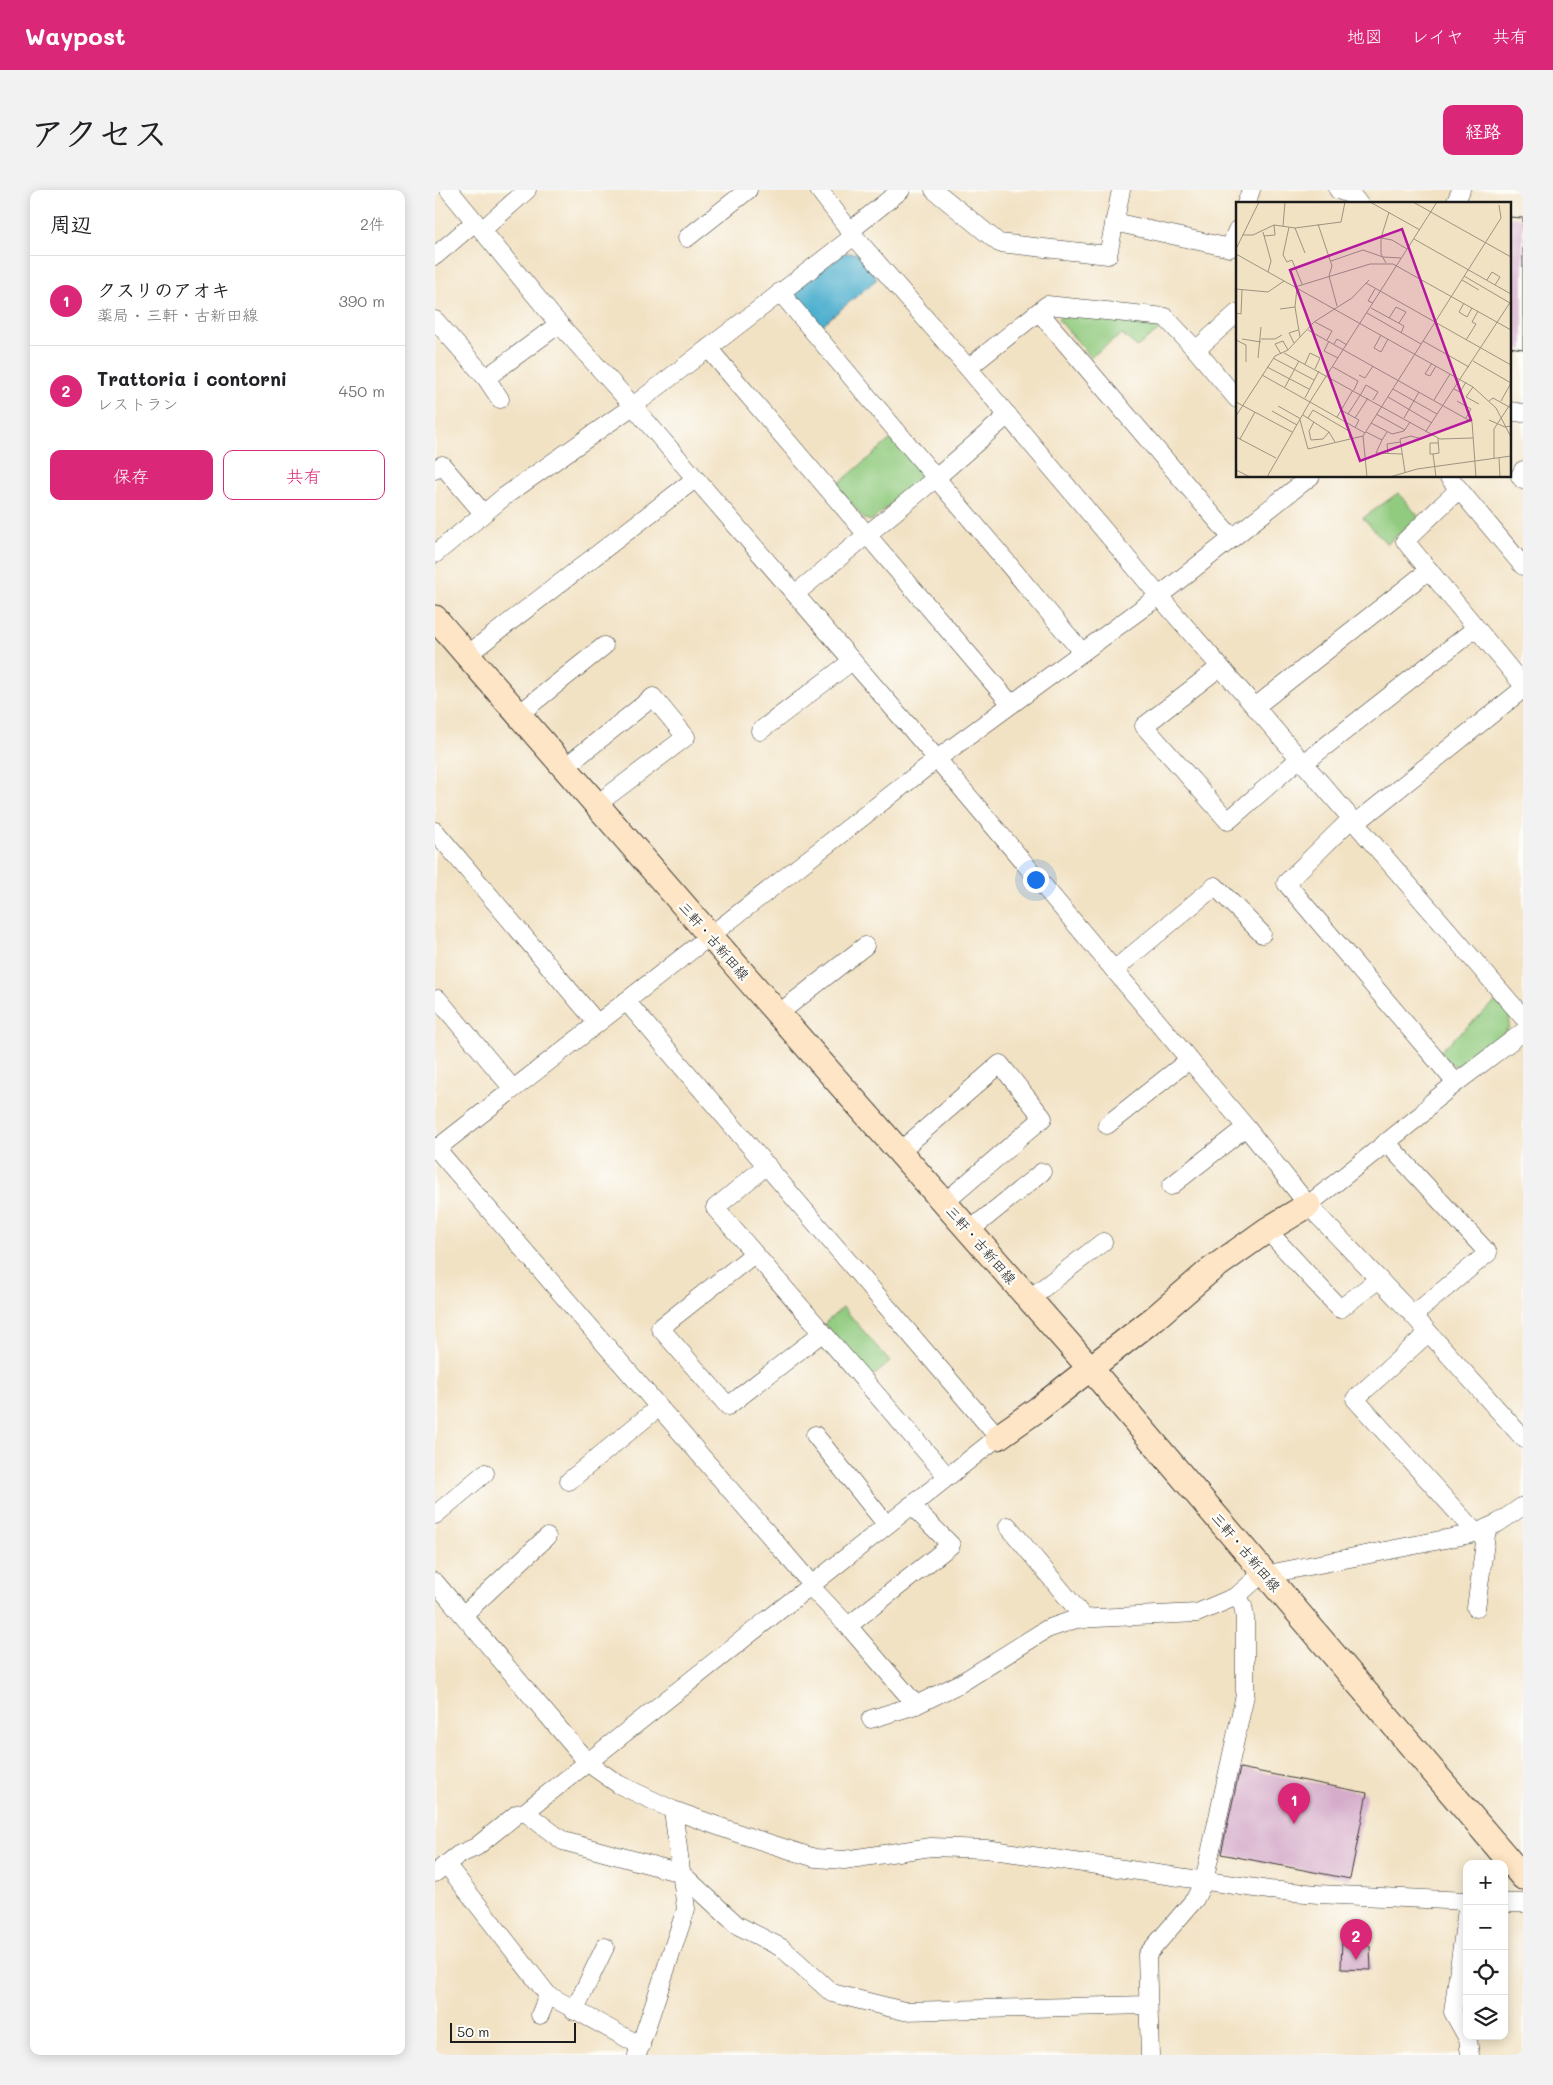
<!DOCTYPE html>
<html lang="ja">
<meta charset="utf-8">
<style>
:root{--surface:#fff;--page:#f2f2f2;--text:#202124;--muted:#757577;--line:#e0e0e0;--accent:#db2777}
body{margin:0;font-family:Mali,"Klee One",sans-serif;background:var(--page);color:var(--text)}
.controls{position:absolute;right:15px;bottom:15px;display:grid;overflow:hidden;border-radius:10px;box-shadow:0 2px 12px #0003}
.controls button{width:45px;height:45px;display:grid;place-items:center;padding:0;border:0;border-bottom:1px solid var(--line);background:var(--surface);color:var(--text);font:25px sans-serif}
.scale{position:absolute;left:15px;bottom:12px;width:126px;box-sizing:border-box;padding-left:5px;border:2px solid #1c1c1c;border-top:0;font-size:14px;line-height:18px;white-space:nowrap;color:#1c1c1c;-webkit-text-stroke:4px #fdfcf7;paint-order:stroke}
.you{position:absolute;left:600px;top:689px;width:18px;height:18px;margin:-12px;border:4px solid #fff;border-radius:50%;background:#1a73e8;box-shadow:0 0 0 8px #1a73e833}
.badge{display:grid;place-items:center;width:32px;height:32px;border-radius:50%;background:var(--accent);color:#fff;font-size:16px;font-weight:700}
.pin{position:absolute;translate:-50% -41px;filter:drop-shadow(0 1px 2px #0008)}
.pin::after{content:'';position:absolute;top:26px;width:18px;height:15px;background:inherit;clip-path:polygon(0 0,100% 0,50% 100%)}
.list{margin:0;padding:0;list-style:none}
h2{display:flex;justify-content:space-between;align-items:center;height:65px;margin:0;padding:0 20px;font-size:21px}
h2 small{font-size:16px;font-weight:400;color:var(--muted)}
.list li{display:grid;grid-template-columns:32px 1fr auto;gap:15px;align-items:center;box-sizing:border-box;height:90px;padding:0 20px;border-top:1px solid var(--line)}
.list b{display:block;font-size:19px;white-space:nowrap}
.list p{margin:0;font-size:16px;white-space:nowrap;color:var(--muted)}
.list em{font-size:16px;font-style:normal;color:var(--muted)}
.actions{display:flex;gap:10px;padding:15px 20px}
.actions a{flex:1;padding:11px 0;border:1px solid var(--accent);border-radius:10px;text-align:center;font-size:18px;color:var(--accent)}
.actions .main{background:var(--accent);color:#fff}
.icon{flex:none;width:28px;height:28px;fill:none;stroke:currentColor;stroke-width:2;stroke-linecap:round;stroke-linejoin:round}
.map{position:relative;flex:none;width:1088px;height:1865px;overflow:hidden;border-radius:10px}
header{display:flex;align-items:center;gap:30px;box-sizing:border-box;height:70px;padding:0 25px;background:var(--accent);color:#fff}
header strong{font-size:24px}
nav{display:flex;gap:28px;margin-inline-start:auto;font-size:18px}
.intro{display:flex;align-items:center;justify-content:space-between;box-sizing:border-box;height:120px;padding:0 30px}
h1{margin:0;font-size:35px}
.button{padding:12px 22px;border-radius:10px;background:var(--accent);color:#fff;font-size:18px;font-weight:700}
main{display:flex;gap:30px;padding:0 30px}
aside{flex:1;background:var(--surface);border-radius:10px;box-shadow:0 2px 12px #0003}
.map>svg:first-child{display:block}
.green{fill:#91cb7f;stroke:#56744e}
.water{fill:#50b0cf;stroke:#366676}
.building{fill:#d5acca}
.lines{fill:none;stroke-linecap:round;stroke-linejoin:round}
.street-casing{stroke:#3c3a35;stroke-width:19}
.secondary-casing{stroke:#3c3a35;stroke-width:27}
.street{stroke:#fff;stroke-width:18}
.secondary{stroke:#fde5c5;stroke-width:25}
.labels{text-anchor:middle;stroke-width:5;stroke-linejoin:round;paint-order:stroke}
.street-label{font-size:14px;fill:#1c1c1c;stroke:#fdfcf7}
.inset-road{fill:none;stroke:#9c9381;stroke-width:1}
.view{fill:#b5179e;fill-opacity:0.15;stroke:#b5179e;stroke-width:2.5}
.inset-edge{fill:none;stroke:#1c1c1c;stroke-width:2.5}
</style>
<header>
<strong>Waypost</strong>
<nav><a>地図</a><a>レイヤ</a><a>共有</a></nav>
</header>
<div class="intro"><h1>アクセス</h1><a class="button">経路</a></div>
<main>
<aside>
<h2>周辺<small>2件</small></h2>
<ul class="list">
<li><span class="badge">1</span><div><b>クスリのアオキ</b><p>薬局 · 三軒・古新田線</p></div><em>390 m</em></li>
<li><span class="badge">2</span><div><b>Trattoria i contorni</b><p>レストラン</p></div><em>450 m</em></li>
</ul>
<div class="actions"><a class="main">保存</a><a>共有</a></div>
</aside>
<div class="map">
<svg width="1088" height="1865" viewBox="0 0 1088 1865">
<rect width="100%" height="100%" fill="#fdfcf7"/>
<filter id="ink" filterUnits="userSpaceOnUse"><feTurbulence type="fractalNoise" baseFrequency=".02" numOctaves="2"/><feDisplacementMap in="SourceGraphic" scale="10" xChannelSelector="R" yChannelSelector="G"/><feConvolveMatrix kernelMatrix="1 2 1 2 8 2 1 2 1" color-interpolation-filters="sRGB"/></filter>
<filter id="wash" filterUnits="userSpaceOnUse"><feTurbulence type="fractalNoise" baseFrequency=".0096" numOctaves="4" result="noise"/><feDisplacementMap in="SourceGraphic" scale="20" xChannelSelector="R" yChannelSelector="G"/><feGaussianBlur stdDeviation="1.12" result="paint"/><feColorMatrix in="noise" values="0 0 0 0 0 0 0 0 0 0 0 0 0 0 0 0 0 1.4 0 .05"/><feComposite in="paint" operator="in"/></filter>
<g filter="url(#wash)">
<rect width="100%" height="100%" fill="#f2e2c4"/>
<!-- green -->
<g class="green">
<polygon points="627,122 727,138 702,157 687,144 656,167 623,129"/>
<polygon points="457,248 485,281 486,288 436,331 429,329 402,295"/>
<polygon points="963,303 984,327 952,354 928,328"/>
<polygon points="1061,811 1075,826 1073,839 1027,877 1016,874 1005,861"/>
<polygon points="408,1117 455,1172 436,1188 389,1134"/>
</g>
<!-- water -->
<polygon class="water" points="409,63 422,63 442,89 386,136 361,107 362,100"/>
<g id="blocks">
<!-- building -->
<g class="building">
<polygon points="1074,27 1088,28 1088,159 1074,157"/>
<polygon points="805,1578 932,1603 915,1689 786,1664"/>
<polygon points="907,1748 922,1749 922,1752 929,1752 929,1755 935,1756 936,1780 906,1779"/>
</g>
</g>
</g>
<g filter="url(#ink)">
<use href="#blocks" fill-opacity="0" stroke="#3c3a35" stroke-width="1"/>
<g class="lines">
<!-- street casing -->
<g class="street-casing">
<g id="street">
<polyline points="14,0 118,127 198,216 502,569 811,937 873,1015 978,1125 1088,1248"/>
<polyline points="384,0 419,46 533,178 724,406 1088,827"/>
<polyline points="499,0 564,53 673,65 686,0"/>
<polyline points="903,0 917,5 924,14"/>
<polyline points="811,14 816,0"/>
<polyline points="1020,14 1026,0"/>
<polyline points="679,32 795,58 802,40"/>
<polyline points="47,40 92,0"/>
<polyline points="415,41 466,0"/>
<polyline points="252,48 313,0"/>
<polyline points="0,66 40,32"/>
<polyline points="345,102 647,462"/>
<polyline points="604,122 797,348"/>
<polyline points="0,130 51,188 65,209"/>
<polyline points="273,158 576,514"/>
<polyline points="761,160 802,123"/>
<polyline points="533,178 612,115 730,127 761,160 802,209"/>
<polyline points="51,188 124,134"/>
<polyline points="1074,221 1088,223"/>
<polyline points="0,280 7,275 48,323"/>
<polyline points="1088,280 1085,286 1088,290"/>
<polyline points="1013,286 1088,376"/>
<polyline points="1024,299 970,351 1088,495"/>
<polyline points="0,364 70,306 198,216 419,46"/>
<polyline points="360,404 501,288 573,225"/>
<polyline points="32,465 260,289"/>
<polyline points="785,477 709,536 793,631 865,568"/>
<polyline points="820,517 994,380"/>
<polyline points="84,524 169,456"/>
<polyline points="325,541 417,471"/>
<polyline points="869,573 1041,438"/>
<polyline points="130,577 218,507 251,547 161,615"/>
<polyline points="917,628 851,693 1021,893"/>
<polyline points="921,633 1088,499"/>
<polyline points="0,641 162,833"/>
<polyline points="679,780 780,696 827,744"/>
<polyline points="3,809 78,899"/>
<polyline points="343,824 430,756"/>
<polyline points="672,935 754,870"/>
<polyline points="951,952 1053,1063 978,1125"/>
<polyline points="0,957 372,1389 376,1397 413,1436 481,1515"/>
<polyline points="0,960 502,569 724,406 876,286"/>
<polyline points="464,962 565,874 608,928 509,1013"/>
<polyline points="332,975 280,1018 512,1286"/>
<polyline points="736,996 811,937"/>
<polyline points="873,1015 987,924 997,912 1021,893 1088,842"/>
<polyline points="832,1040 905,1119 944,1089"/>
<polyline points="534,1041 607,982"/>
<polyline points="319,1064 225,1138 293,1216 387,1143"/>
<polyline points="594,1109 668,1052"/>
<polyline points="993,1143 920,1209 1041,1343"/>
<polyline points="380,1245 451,1334"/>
<polyline points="134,1291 224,1217"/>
<polyline points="0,1325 50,1283"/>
<polyline points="573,1336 650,1429"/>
<polyline points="0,1392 153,1573 183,1594 238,1620 305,1644 380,1668 409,1670 496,1657 551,1659 834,1700 883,1704 1032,1711"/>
<polyline points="1041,1418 1052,1338"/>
<polyline points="28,1425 112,1347"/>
<polyline points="413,1436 516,1355 476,1315"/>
<polyline points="436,1529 481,1515 526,1493 612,1439 641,1429 762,1423 802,1406 821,1389 829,1385 1041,1343 1063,1333 1088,1316"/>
<polyline points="90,1622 128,1651 246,1683 302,1735 347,1758 397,1803 469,1821 713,1815"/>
<polyline points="11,1674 113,1805 206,1856"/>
<polyline points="0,1683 23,1665 41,1657 82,1624 90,1622 563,1247 191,811"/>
<polyline points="1069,1713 1088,1713"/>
<polyline points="1032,1719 1018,1822 1033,1849 1035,1865"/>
<polyline points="139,1821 170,1757"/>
<polyline points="105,1825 113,1805"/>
<polyline points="202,1865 251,1719 238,1620"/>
<polyline points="715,1865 712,1765 760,1709 769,1691 810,1505 810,1428 808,1416 802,1406"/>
</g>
</g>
<!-- secondary casing -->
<g class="secondary-casing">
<g id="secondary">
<polyline points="0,428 330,809 655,1178 1088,1687"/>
<polyline points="563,1247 603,1219 721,1127 773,1082 832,1040 873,1015"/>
</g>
</g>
<!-- street -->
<use href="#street" class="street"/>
<!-- secondary -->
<use href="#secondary" class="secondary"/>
</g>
</g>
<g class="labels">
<!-- street labels -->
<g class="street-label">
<text transform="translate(279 751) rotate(49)" y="5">三軒・古新田線</text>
<text transform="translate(546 1055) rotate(49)" y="5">三軒・古新田線</text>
<text transform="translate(811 1362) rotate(50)" y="5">三軒・古新田線</text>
</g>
</g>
<!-- overview -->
<g transform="translate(801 12)">
<rect width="275" height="275" fill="#f2e2c4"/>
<path class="inset-road" d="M134 0 184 28M177 0 275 55M82 22 96 64 93 74 101 104M47 24 49 0M53 25 47 53 51 60 56 58 66 82M59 26 69 51M27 30 35 59 32 70M7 33H17L38 23 59 26 105 20 109 0M28 34 39 33 38 23M145 36 156 38 171 47M178 37 275 92M0 47 23 0M0 52 237 185 260 206 275 235M95 59 127 48 147 55 165 56M150 61 145 52V36L153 10M228 74 274 101M226 78 243 88M251 78 256 70 264 75 259 83M130 81 275 163M59 85 134 62H157L275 128M61 86 59 105 64 135M0 87 32 90 48 79M137 101 132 99 139 87M228 101 223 110 231 115 236 106M135 106 168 124 165 131M44 107 59 105M0 111 5 112 6 88M131 111 185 142M153 116 160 105 170 110 163 121M79 120 96 129 91 138M72 128 236 220 240 275M145 133 138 146 145 150 152 137M6 137 25 140M25 137H39L46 133M0 138 10 143V160M230 138 240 122 236 120 242 109M93 139 88 149 102 156M187 139 233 165M58 141 53 131 62 128M98 142 101 137 111 143M48 151 204 237 237 236M45 152 39 142 47 139 52 148M22 156 25 125M37 156 78 178M237 159 275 181M196 161 189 172 194 174 200 164M69 162 74 151 84 156 79 167M31 165 73 187M97 165 122 179 118 188M26 173 129 231M123 173 129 176 137 164M49 185 63 159M237 185 230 195 243 202M157 187 201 212M218 187 224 190 230 180M125 192 130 183 142 190 137 198M152 195 196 221M69 196 83 169M198 198 214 172M221 199 235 207 230 216M253 199 257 196 275 206M265 199 275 181M0 200 56 230M42 204 65 217M105 208 123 218 119 226M36 209 61 223M112 212 125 192M140 212 169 228M67 213 93 230 99 240M0 214 39 154 52 148 78 120 116 96 133 78M101 215 117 188M72 216 77 208 113 229 114 236M119 216 132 196M168 216 183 190M64 218 72 247 127 234M253 218 269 225 275 224M78 220 73 229 75 238 87 237 93 230M135 221 156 232 168 229 174 220M190 229 275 99M130 230 146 238 151 230M0 235 40 256M4 237 19 210M146 238 140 251 166 252M152 252 151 242 164 240M197 252H194V241H202M258 256V227L275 201M263 256 264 275M0 268 14 275M169 270 164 237 175 234 186 237M31 275 75 198 201 0M131 275 127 234 265 16 263 3M154 275 181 267 275 254M200 275 197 252 203 251 202 236"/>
<path class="view" d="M166 27 235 218 124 259 54 68Z"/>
<rect width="275" height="275" class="inset-edge"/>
</g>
</svg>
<div class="controls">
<button>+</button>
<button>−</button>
<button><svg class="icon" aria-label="locate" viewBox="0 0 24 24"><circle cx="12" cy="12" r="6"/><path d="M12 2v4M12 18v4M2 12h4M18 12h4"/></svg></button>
<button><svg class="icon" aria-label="layers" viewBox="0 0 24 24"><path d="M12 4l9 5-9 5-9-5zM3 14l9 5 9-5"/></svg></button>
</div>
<div class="scale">50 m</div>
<div class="you"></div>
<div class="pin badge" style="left:859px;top:1634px">1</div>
<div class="pin badge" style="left:921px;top:1770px">2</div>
</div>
</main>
